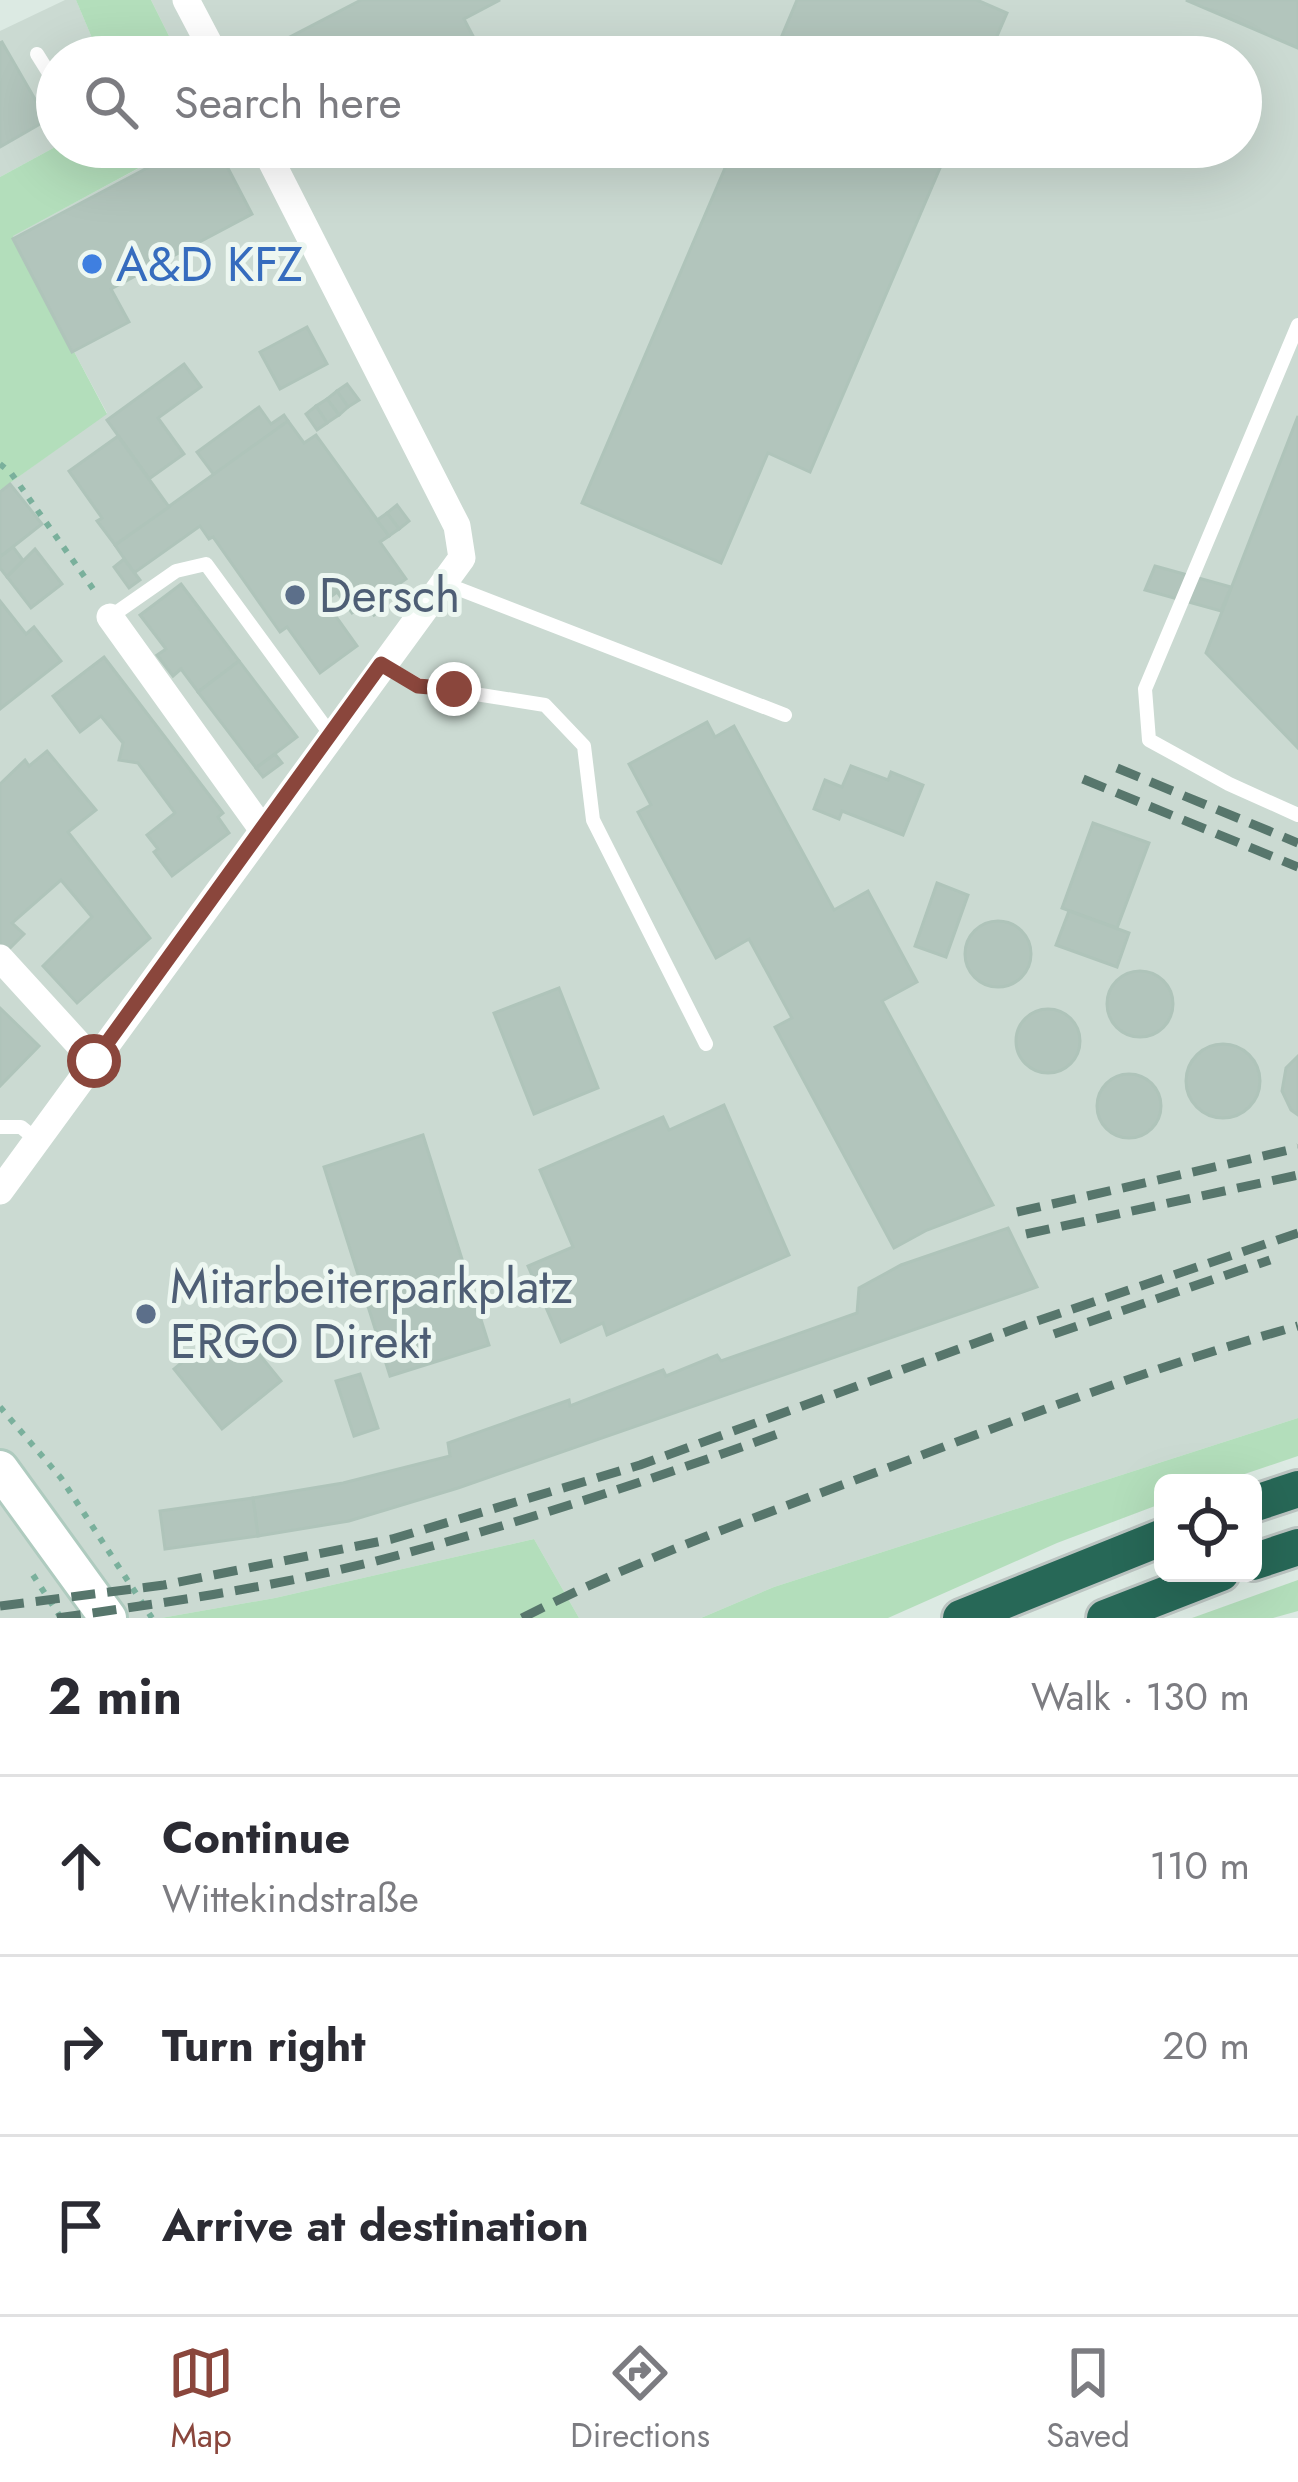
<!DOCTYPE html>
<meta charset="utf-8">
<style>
:root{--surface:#fff;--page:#f2f2f3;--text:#2b2b33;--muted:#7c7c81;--line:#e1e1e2;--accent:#8a463c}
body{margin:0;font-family:Jost,sans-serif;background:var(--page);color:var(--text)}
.controls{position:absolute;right:36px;bottom:36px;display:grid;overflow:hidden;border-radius:18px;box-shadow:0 12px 48px #0002}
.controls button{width:108px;height:108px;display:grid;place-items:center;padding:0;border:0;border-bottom:3px solid var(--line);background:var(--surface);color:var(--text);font:60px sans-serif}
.stop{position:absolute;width:36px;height:36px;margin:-27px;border:9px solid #8a463c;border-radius:50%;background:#fff}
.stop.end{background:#8a463c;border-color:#fff;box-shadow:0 3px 12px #0008}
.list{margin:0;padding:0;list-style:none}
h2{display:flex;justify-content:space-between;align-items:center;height:156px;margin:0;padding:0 48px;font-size:51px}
h2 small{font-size:39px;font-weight:400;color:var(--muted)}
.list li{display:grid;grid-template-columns:78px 1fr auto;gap:36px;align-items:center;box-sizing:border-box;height:180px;padding:0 48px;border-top:3px solid var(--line)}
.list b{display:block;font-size:45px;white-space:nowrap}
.list p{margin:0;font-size:39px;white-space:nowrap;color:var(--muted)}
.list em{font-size:39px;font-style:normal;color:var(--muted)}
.icon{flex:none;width:66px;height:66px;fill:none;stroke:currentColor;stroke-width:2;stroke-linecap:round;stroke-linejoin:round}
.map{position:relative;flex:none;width:1298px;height:1618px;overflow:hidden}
.search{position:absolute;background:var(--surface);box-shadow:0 12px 48px #0002;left:36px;right:36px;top:36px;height:132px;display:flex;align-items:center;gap:30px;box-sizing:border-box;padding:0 42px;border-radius:66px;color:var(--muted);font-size:45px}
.sheet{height:696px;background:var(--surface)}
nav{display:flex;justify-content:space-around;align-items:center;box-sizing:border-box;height:168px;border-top:3px solid var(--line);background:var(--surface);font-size:33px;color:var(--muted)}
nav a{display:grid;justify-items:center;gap:6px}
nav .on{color:var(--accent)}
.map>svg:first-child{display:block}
.built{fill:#cbdad2}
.green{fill:#b3debb}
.building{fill:#b2c5bc;stroke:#afc4ba;stroke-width:3}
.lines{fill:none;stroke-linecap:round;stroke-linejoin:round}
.secondary-casing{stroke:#afcbbf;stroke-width:42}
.highway-casing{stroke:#bbc4c1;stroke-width:42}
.path{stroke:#7ab09c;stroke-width:6;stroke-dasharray:6 9;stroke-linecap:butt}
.lane{stroke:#fff;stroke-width:14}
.street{stroke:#fff;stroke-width:27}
.secondary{stroke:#fff;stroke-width:36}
.highway{stroke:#276857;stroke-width:36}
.rail{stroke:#57766c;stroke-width:9;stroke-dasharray:24 12;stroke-linecap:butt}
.route{stroke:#8a463c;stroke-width:15}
.shop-dot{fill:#3f7fe0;stroke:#edf7f1;stroke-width:4.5}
.service-dot{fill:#5c6f8a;stroke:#edf7f1;stroke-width:4.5}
.labels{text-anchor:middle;stroke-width:10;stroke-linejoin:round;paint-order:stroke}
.shop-label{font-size:48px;fill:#366cbe;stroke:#edf7f1;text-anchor:start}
.service-label{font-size:48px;fill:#4e5e75;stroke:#edf7f1;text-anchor:start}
</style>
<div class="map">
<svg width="1298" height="1618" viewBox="0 0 1298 1618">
<rect width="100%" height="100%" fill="#dceae3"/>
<!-- built -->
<g class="built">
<polygon points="65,0 76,0 100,57 57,57 57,146 0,177 0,31"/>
<polygon points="151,0 1298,0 1298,1418 774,1587 701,1618 579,1618 534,1539 275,1598 161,1618 0,1618 0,490 107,413 12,236 158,158 153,147 1241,147 1241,57 142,57 172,42"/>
</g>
<!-- green -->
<g class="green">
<polygon points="76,0 151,0 172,42 142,57 100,57"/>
<polygon points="57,146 153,147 159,157 13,236 107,414 0,490 0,177"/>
<polygon points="1298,1418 1298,1456 1218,1483 1163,1483 1163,1503 1057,1543 888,1618 701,1618 774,1587"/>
<polygon points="534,1539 579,1618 161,1618 275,1598"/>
<polygon points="1298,1580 1298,1611 1273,1618 1192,1618"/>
</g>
<!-- building -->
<g class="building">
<polygon points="361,0 500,0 464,19 484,57 430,57 422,41 392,57 271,57 267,49"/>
<polygon points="797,0 977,0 1007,13 988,57 773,57"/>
<polygon points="1186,0 1298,0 1298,48"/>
<polygon points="2,42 47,120 0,147 0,43"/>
<polygon points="187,147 217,147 252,214 111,289 129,322 72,352 13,239"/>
<polygon points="734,147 949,147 810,472 768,453 721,563 582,503"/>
<polygon points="307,327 327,364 280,389 260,352"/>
<polygon points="184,364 201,387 158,418 184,454 149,479 107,420"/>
<polygon points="347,384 359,400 348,407 337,391"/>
<polygon points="337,391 348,407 339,415 327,399"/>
<polygon points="327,399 339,415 327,423 316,406"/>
<polygon points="316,406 327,423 317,430 306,414"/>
<polygon points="259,407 271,424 284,415 288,421 214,475 197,452"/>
<polygon points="1298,416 1298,748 1206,653"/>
<polygon points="288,421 304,443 316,435 389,536 380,542 406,579 379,598 385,607 374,615 366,603 352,613 337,592 325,601 357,646 320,673 287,627 280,632 213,537 209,539 200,526 134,573 115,545"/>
<polygon points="118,436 169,507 115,545 97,521 102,518 69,471"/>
<polygon points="10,484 42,524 0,557 0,492"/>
<polygon points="397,505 409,521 399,529 387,513"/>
<polygon points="387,513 399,529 389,536 377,520"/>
<polygon points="13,547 25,563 7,577 0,568 0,557"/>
<polygon points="35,549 62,584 31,608 7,577"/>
<polygon points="124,559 140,580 129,588 114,567"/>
<polygon points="1155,566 1231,587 1221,611 1145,590"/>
<polygon points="181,584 239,661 198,692 181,669 173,676 157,655 166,649 140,615"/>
<polygon points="0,601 26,634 34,627 61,661 0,709"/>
<polygon points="104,657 223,813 218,817 229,833 172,876 154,852 158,849 147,835 175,813 138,763 119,760 123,743 101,716 80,732 53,696"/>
<polygon points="239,661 297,737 256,768 198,692"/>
<polygon points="707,722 715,737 734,726 834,910 868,891 917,982 882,1001 993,1205 927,1230 894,1248 775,1027 792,1018 749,939 716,958 638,812 651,805 629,764"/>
<polygon points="47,751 96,810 68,832 150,938 77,1003 43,966 92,917 61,880 12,923 24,934 7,951 0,943 0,784 25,760 29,766"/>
<polygon points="275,754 282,763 263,777 256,768"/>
<polygon points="851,766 888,780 891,772 923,785 903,835 842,811 839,819 814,809 825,780 842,787"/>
<polygon points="1093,823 1149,843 1117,928 1062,908"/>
<polygon points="937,883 968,895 946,957 915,946"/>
<polygon points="1069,911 1129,933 1117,967 1056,945"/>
<circle cx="998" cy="954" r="33"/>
<circle cx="1140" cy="1004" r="33"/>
<polygon points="559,988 598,1088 534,1114 494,1013"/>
<polygon points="0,1008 39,1046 0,1086"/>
<circle cx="1048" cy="1041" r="32"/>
<circle cx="1223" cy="1081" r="37"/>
<polygon points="1298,1056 1298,1115 1291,1110 1282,1091 1286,1068"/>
<circle cx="1129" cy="1106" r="32"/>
<polygon points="724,1105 789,1255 607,1335 603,1323 561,1342 528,1266 573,1247 540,1170 663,1117 669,1130"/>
<polygon points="423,1135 489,1345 390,1376 324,1167"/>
<polygon points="1008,1228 1037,1287 458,1488 349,1521 258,1536 253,1498 343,1483 450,1456 448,1443 569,1400 570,1406 663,1370 666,1376 717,1355 721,1361 857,1313 859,1288 901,1265"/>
<polygon points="215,1335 233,1357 250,1343 281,1381 222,1429 174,1369"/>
<polygon points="360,1374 378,1428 354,1436 336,1381"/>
<polygon points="253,1498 258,1536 165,1549 160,1511"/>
</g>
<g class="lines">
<!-- secondary casing -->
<g class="secondary-casing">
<polyline id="secondary" points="0,1469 108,1618"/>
</g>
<!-- highway casing -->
<g class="highway-casing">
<g id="highway">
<polyline points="1253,1504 1298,1489"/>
<polyline points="1253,1562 1298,1547"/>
<polyline points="961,1618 1163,1537"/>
<polyline points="1105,1618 1221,1573"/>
</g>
</g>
<!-- path -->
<g class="path">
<polyline points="0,464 11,473 96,593"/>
<polyline points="0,1407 61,1478 152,1618"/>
<polyline points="33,1575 61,1618"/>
</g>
<!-- lane -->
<g class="lane">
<polyline points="37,54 57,86"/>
<polyline points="166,57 205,36"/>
<polyline points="1298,325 1145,689 1149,740 1229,784 1298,815"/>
<polyline points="446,584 785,715"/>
<polyline points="110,617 176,571 206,564 331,735"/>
<polyline points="381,664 418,685 545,705 584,746 593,820 706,1044"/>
<polyline points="0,1127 21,1127 37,1140"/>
</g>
<!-- street -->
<g class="street">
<polyline points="186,0 216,57"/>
<polyline points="110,617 262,829"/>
<polyline points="0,958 94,1061"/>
<polyline points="0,1191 462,558 457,526 264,147"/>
</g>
<!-- secondary -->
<use href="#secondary" class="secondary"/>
<!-- highway -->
<use href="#highway" class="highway"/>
<!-- rail -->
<g class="rail">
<polyline points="1117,768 1298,843"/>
<polyline points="1083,779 1298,867"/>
<polyline points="1017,1212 1298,1148"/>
<polyline points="1026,1234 1298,1175"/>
<polyline points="1054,1334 1270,1260"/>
<polyline points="0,1606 164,1585 392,1539 640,1465 1025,1325 1298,1233"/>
<path d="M57 1618C171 1602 288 1585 399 1555 529 1520 657 1478 783 1432"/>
<path d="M522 1618C639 1558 762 1515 885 1469 1020 1418 1158 1365 1298 1326"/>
</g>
</g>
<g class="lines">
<!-- route -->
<polyline class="route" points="94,1061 381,664 418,686 454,689"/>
</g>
<!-- markers -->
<circle class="shop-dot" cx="92" cy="264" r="12"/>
<g class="service-dot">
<circle cx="295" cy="595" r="12"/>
<circle cx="146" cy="1314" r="12"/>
</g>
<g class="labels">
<!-- shop labels -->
<g class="shop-label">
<text x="116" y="281">A&amp;D KFZ</text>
</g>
<!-- service labels -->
<g class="service-label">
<text x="319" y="612">Dersch</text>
<text x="170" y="1303">Mitarbeiterparkplatz<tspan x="170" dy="55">ERGO Direkt</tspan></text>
</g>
</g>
</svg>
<div class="controls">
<button><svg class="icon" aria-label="locate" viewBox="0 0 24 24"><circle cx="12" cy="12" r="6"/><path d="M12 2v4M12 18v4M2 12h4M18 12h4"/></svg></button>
</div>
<div class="stop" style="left:94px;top:1061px"></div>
<div class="stop end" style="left:454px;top:689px"></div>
<div class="search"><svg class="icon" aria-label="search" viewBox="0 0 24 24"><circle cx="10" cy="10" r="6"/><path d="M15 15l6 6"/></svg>Search here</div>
</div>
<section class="sheet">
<h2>2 min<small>Walk · 130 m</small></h2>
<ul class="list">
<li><svg class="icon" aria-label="ahead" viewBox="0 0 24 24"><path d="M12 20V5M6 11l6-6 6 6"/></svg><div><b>Continue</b><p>Wittekindstraße</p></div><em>110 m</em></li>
<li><svg class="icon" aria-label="right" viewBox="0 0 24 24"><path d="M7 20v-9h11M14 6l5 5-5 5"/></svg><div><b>Turn right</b></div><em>20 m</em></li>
<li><svg class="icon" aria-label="arrive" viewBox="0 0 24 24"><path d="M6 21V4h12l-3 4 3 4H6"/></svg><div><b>Arrive at destination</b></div></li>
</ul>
</section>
<nav>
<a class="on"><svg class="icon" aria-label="map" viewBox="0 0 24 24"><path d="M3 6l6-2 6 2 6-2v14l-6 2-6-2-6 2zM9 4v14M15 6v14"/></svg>Map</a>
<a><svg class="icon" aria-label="directions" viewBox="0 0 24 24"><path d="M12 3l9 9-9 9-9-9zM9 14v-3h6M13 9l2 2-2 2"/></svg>Directions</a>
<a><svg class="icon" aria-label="saved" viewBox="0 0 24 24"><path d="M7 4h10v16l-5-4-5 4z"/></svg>Saved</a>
</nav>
